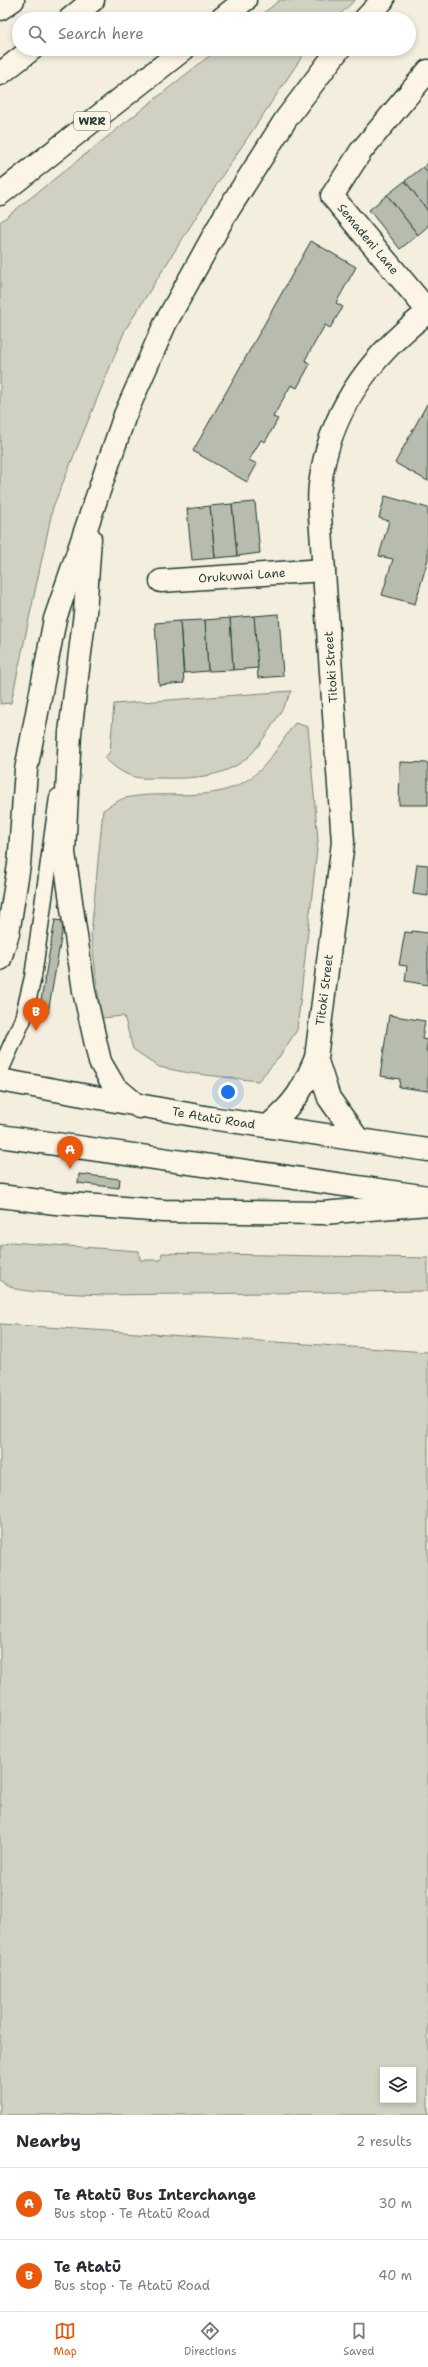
<!DOCTYPE html>
<meta charset="utf-8">
<style>
:root{--surface:#fff;--page:#f7f7f7;--text:#2b2b33;--muted:#7c7c81;--line:#e1e1e2;--accent:#ea580c}
body{margin:0;font-family:"Shantell Sans",sans-serif;background:var(--page);color:var(--text)}
.controls{position:absolute;right:12px;bottom:12px;display:grid;overflow:hidden;border-radius:0px;box-shadow:0 2px 6px #0003}
.controls button{width:36px;height:36px;display:grid;place-items:center;padding:0;border:0;border-bottom:1px solid var(--line);background:var(--surface);color:var(--text);font:20px sans-serif}
.you{position:absolute;left:228px;top:1092px;width:14px;height:14px;margin:-10px;border:3px solid #fff;border-radius:50%;background:#1a73e8;box-shadow:0 0 0 6px #1a73e833}
.badge{display:grid;place-items:center;width:26px;height:26px;border-radius:50%;background:var(--accent);color:#fff;font-size:13px;font-weight:700}
.pin{position:absolute;translate:-50% -33px;filter:drop-shadow(0 1px 2px #0008)}
.pin::after{content:'';position:absolute;top:21px;width:14px;height:12px;background:inherit;clip-path:polygon(0 0,100% 0,50% 100%)}
.list{margin:0;padding:0;list-style:none}
h2{display:flex;justify-content:space-between;align-items:center;height:52px;margin:0;padding:0 16px;font-size:17px}
h2 small{font-size:13px;font-weight:400;color:var(--muted)}
.list li{display:grid;grid-template-columns:26px 1fr auto;gap:12px;align-items:center;box-sizing:border-box;height:72px;padding:0 16px;border-top:1px solid var(--line)}
.list b{display:block;font-size:15px;white-space:nowrap}
.list p{margin:0;font-size:13px;white-space:nowrap;color:var(--muted)}
.list em{font-size:13px;font-style:normal;color:var(--muted)}
.icon{flex:none;width:22px;height:22px;fill:none;stroke:currentColor;stroke-width:2;stroke-linecap:round;stroke-linejoin:round}
.map{position:relative;flex:none;width:428px;height:2115px;overflow:hidden}
.search{position:absolute;background:var(--surface);box-shadow:0 2px 6px #0003;left:12px;right:12px;top:12px;height:44px;display:flex;align-items:center;gap:10px;box-sizing:border-box;padding:0 14px;border-radius:22px;color:var(--muted);font-size:15px}
.sheet{height:196px;background:var(--surface)}
nav{display:flex;justify-content:space-around;align-items:center;box-sizing:border-box;height:56px;border-top:1px solid var(--line);background:var(--surface);font-size:11px;color:var(--muted)}
nav a{display:grid;justify-items:center;gap:2px}
nav .on{color:var(--accent)}
.map>svg:first-child{display:block}
.green{fill:#d0d1c2;stroke:#78877b;fill-rule:evenodd}
.building{fill:#b8bcae;stroke:#1f3d34}
.lines{fill:none;stroke-linecap:round;stroke-linejoin:round}
.service-casing{stroke:#1f3d34;stroke-width:19}
.minor-casing{stroke:#1f3d34;stroke-width:25}
.secondary-casing{stroke:#1f3d34;stroke-width:25}
.motorway-casing{stroke:#1f3d34;stroke-width:25}
.service{stroke:#fcf5e5;stroke-width:16}
.minor{stroke:#fcf5e5;stroke-width:22}
.secondary{stroke:#fcf5e5;stroke-width:22}
.motorway{stroke:#fcf5e5;stroke-width:22}
.labels{text-anchor:middle;stroke-width:3.5;stroke-linejoin:round;paint-order:stroke}
.shield{fill:#fcf5e5;stroke:#617469;stroke-width:1}
.shield-label{font-size:11px;font-weight:bold;fill:#1f3d34}
.street-label{font-size:12px;fill:#1f3d34;stroke:#fcf5e5}
</style>
<div class="map">
<svg width="428" height="2115" viewBox="0 0 428 2115">
<rect width="100%" height="100%" fill="#f3eede"/>
<filter id="ink" filterUnits="userSpaceOnUse"><feTurbulence type="fractalNoise" baseFrequency=".025" numOctaves="2"/><feDisplacementMap in="SourceGraphic" scale="8" xChannelSelector="R" yChannelSelector="G"/><feConvolveMatrix kernelMatrix="1 2 1 2 8 2 1 2 1" color-interpolation-filters="sRGB"/></filter>
<g filter="url(#ink)">
<!-- green -->
<g class="green">
<polygon points="280,0 355,0 335,19 256,19"/>
<polygon points="218,49 307,49 222,176 125,330 53,507 11,703 0,704 0,222"/>
<path d="M292 691C281 712 268 734 253 752 230 778 191 779 159 778 151 778 142 779 135 777 122 774 114 766 104 758L110 752 114 704Z"/>
<path d="M295 723 308 727 318 840 297 1030 277 1060 258 1081 189 1073 159 1067 133 1049 124 1016 101 1018 91 934 103 810C110 806 118 800 125 798 172 788 220 808 260 770 273 757 284 738 295 723Z"/>
<polygon points="10,1242 139,1251 140,1260 161,1260 162,1253 428,1258 428,1291 104,1295 36,1292 15,1289 0,1280 0,1246"/>
<path d="M0 1324 428 1352V2115H0ZM383 2070H413V2100H383Z"/>
</g>
<!-- building -->
<g class="building">
<polygon points="428,163 428,173 423,167"/>
<polygon points="423,167 428,173 428,211 405,181"/>
<polygon points="405,181 428,211 428,226 418,235 387,195"/>
<polygon points="387,195 418,235 400,249 369,210"/>
<polygon points="311,241 356,267 336,303 343,307 330,328 325,325 305,360 310,364 297,388 291,385 273,417 278,419 265,442 261,440 249,460 257,464 247,482 193,451"/>
<polygon points="427,404 428,404 428,481 395,463"/>
<polygon points="385,496 428,508 428,559 415,604 382,595 393,559 379,556 389,521 379,518"/>
<polygon points="255,502 260,553 237,556 232,504"/>
<polygon points="232,504 237,556 215,558 210,506"/>
<polygon points="210,506 215,558 192,560 187,509"/>
<polygon points="279,614 283,676 258,678 254,616"/>
<polygon points="254,616 258,668 233,670 230,618"/>
<polygon points="230,618 233,670 208,671 205,620"/>
<polygon points="205,620 208,671 184,673 180,621"/>
<polygon points="180,621 184,683 159,685 155,623"/>
<polygon points="400,762 428,763 428,805 399,805"/>
<polygon points="417,864 428,865 428,896 413,894"/>
<polygon points="55,920 64,921 48,1013 39,1012"/>
<polygon points="412,931 428,933 428,985 405,981 407,966 399,965 405,932 412,933"/>
<polygon points="389,1015 425,1021 422,1039 428,1040 426,1051 428,1052 428,1091 399,1087 400,1079 380,1076"/>
<polygon points="79,1174 120,1179 119,1188 78,1183"/>
</g>
<g class="lines">
<!-- service casing -->
<g class="service-casing">
<polyline id="service" points="0,1071 23,1019 33,977 58,797"/>
</g>
<!-- minor casing -->
<g class="minor-casing">
<g id="minor">
<path id="s1" d="M428 71 361 151 332 196 428 311"/>
<path id="s2" d="M161 581 324 570"/>
<polyline points="316,1058 329,1098 358,1139"/>
<path id="s3" d="M268 1126C296 1102 302 1091 316 1058L343 842 321 530C320 516 318 499 320 485 329 411 370 356 428 312"/>
</g>
</g>
<!-- secondary casing -->
<g class="secondary-casing">
<g id="secondary">
<path id="s4" d="M0 1080 210 1118 428 1150"/>
<polyline points="0,1136 428,1197"/>
</g>
</g>
<!-- motorway casing -->
<g class="motorway-casing">
<g id="motorway">
<polyline points="0,9 13,0"/>
<polyline points="70,19 93,0"/>
<polyline points="221,19 245,0"/>
<polyline points="365,19 383,0"/>
<polyline points="0,74 32,49"/>
<polyline points="0,194 184,49"/>
<polyline points="90,538 85,613 70,733 64,853 84,991 100,1062 114,1086 139,1107"/>
<polyline points="0,959 8,933 19,865 26,770 55,619 125,415 165,324 225,215 286,119 339,49"/>
<polyline points="0,1196 56,1203 164,1211 323,1213 428,1204"/>
</g>
</g>
<!-- service -->
<use href="#service" class="service"/>
<!-- minor -->
<use href="#minor" class="minor"/>
<!-- secondary -->
<use href="#secondary" class="secondary"/>
<!-- motorway -->
<use href="#motorway" class="motorway"/>
</g>
</g>
<g class="labels">
<!-- shield labels -->
<rect class="shield" x="74" y="112" width="36" height="18" rx="3"/>
<g class="shield-label">
<text x="92" y="125">WRR</text>
</g>
<!-- street labels -->
<g class="street-label">
<text dy="4" stroke="none"><textPath href="#s1" startOffset="214">Semadeni Lane</textPath></text>
<text dy="4" stroke="none"><textPath href="#s2" startOffset="81">Orukuwai Lane</textPath></text>
<text transform="translate(331 667) rotate(-94)" y="4">Titoki Street</text>
<text dy="4" stroke="none"><textPath href="#s3" startOffset="153">Titoki Street</textPath></text>
<text dy="4" stroke="none"><textPath href="#s4" startOffset="217">Te Atatū Road</textPath></text>
</g>
</g>
</svg>
<div class="controls">
<button><svg class="icon" aria-label="layers" viewBox="0 0 24 24"><path d="M12 4l9 5-9 5-9-5zM3 14l9 5 9-5"/></svg></button>
</div>
<div class="you"></div>
<div class="pin badge" style="left:70px;top:1169px">A</div>
<div class="pin badge" style="left:36px;top:1031px">B</div>
<div class="search"><svg class="icon" aria-label="search" viewBox="0 0 24 24"><circle cx="10" cy="10" r="6"/><path d="M15 15l6 6"/></svg>Search here</div>
</div>
<section class="sheet">
<h2>Nearby<small>2 results</small></h2>
<ul class="list">
<li><span class="badge">A</span><div><b>Te Atatū Bus Interchange</b><p>Bus stop · Te Atatū Road</p></div><em>30 m</em></li>
<li><span class="badge">B</span><div><b>Te Atatū</b><p>Bus stop · Te Atatū Road</p></div><em>40 m</em></li>
</ul>
</section>
<nav>
<a class="on"><svg class="icon" aria-label="map" viewBox="0 0 24 24"><path d="M3 6l6-2 6 2 6-2v14l-6 2-6-2-6 2zM9 4v14M15 6v14"/></svg>Map</a>
<a><svg class="icon" aria-label="directions" viewBox="0 0 24 24"><path d="M12 3l9 9-9 9-9-9zM9 14v-3h6M13 9l2 2-2 2"/></svg>Directions</a>
<a><svg class="icon" aria-label="saved" viewBox="0 0 24 24"><path d="M7 4h10v16l-5-4-5 4z"/></svg>Saved</a>
</nav>
